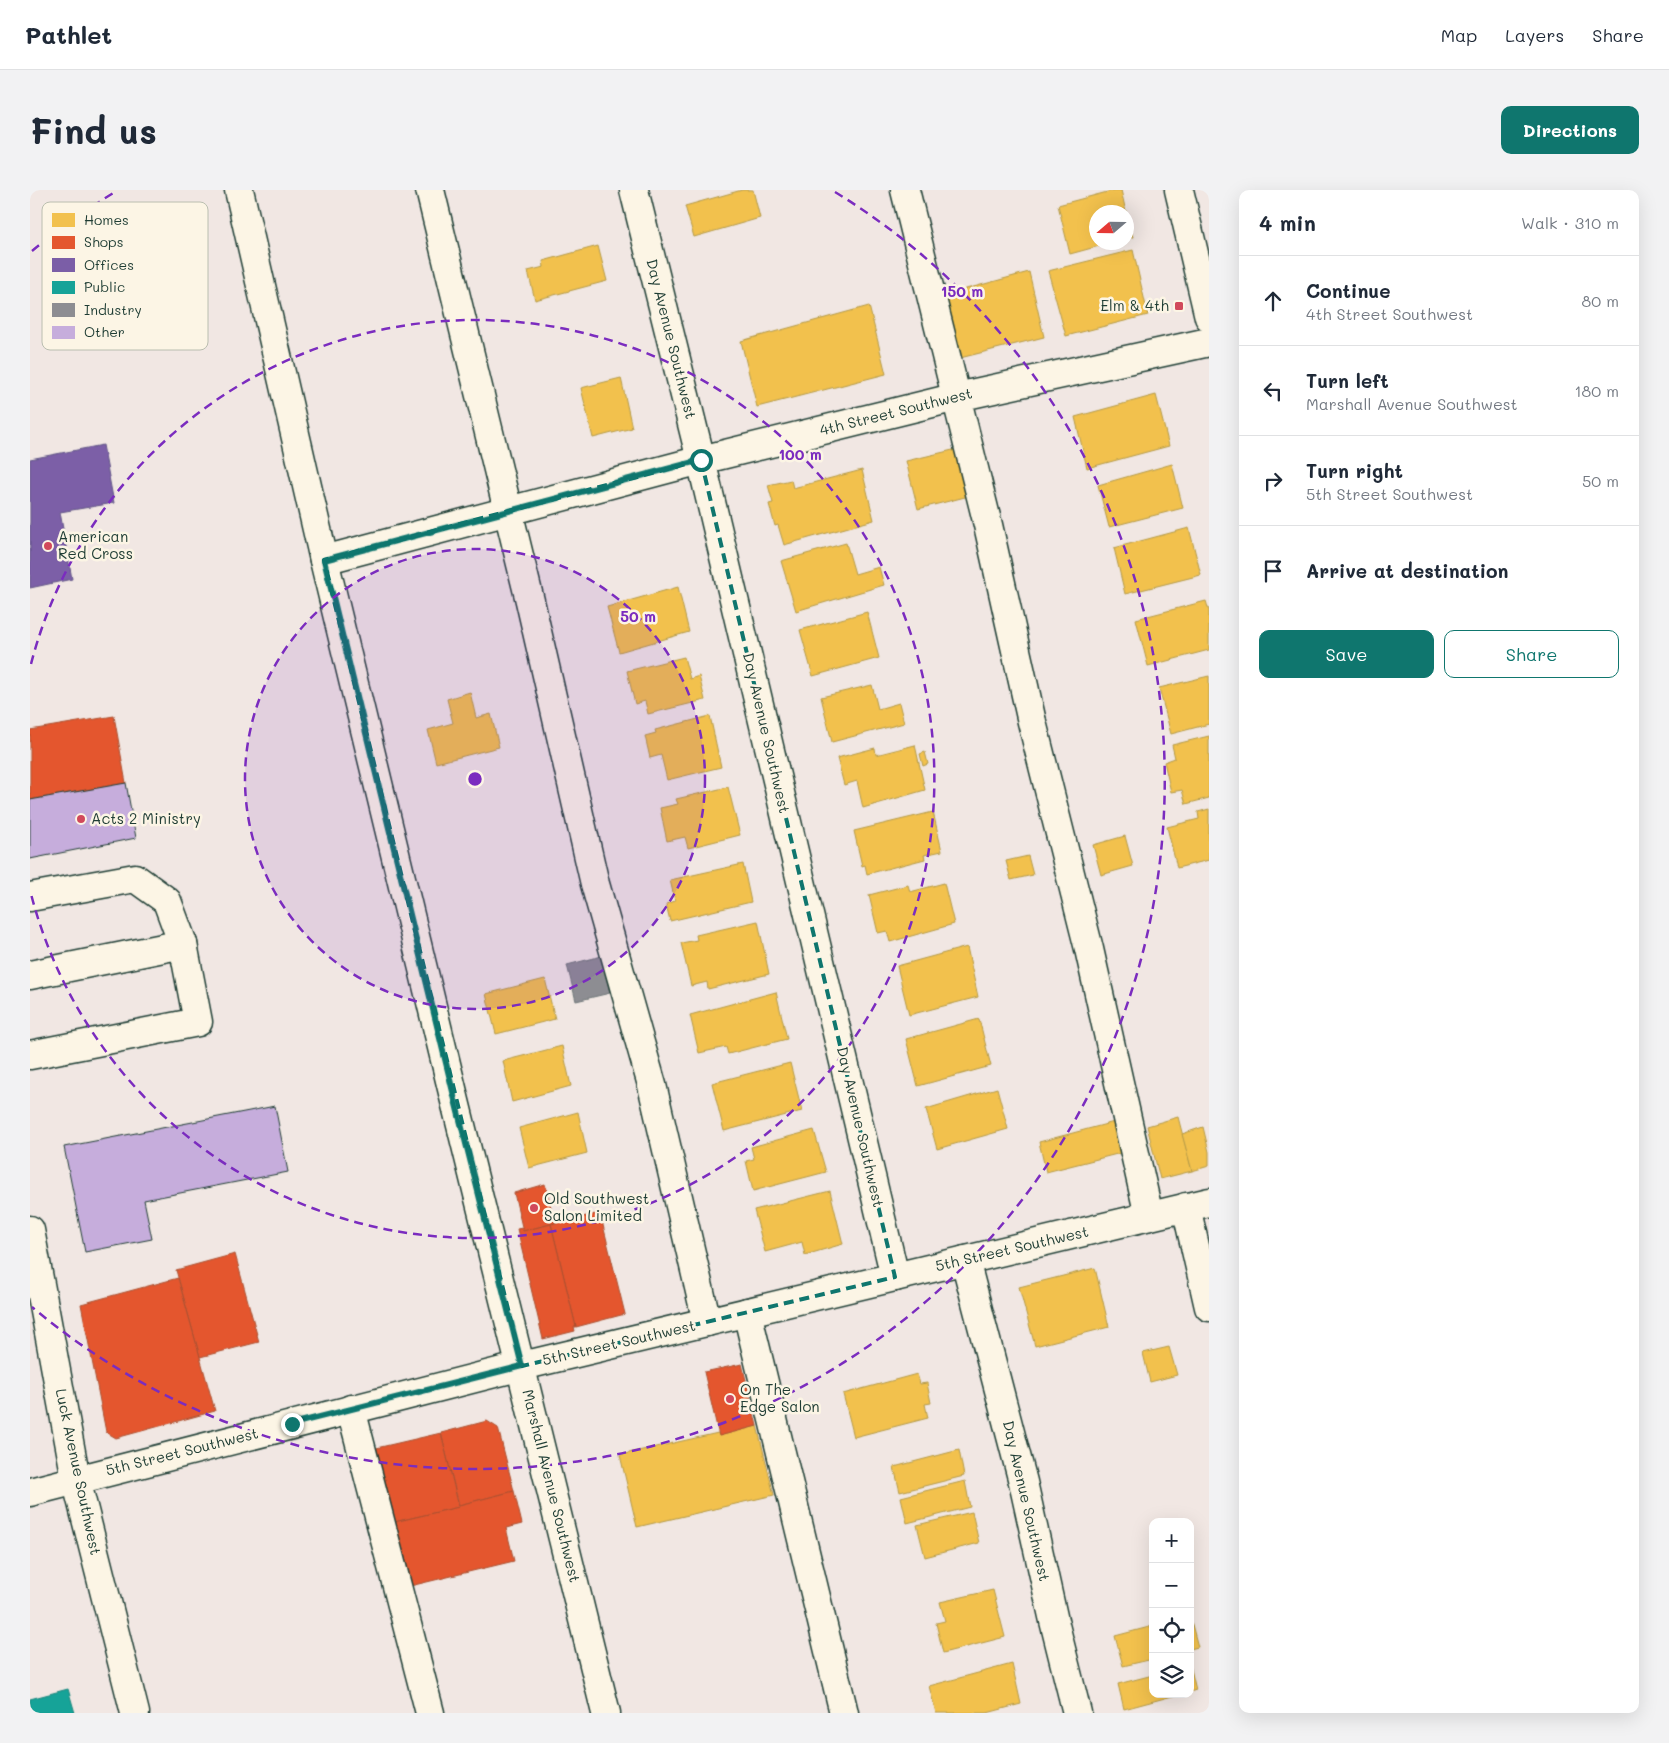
<!DOCTYPE html>
<meta charset="utf-8">
<style>
:root{--surface:#fff;--page:#f2f2f3;--text:#1f2937;--muted:#747a83;--line:#e0e1e3;--accent:#0f766e}
body{margin:0;font-family:Mali,sans-serif;background:var(--page);color:var(--text)}
.controls{position:absolute;right:15px;bottom:15px;display:grid;overflow:hidden;border-radius:10px;box-shadow:0 5px 20px #0002}
.controls button{width:45px;height:45px;display:grid;place-items:center;padding:0;border:0;border-bottom:1px solid var(--line);background:var(--surface);color:var(--text);font:25px sans-serif}
.compass{position:absolute;left:1059px;top:15px;width:45px;height:45px;border-radius:50%;background:var(--surface);box-shadow:0 5px 20px #0002;rotate:250deg}
.stop{position:absolute;width:15px;height:15px;margin:-11px;border:4px solid #0f766e;border-radius:50%;background:#fff}
.stop.end{background:#0f766e;border-color:#fff;box-shadow:0 1px 5px #0008}
.list{margin:0;padding:0;list-style:none}
h2{display:flex;justify-content:space-between;align-items:center;height:65px;margin:0;padding:0 20px;font-size:21px}
h2 small{font-size:16px;font-weight:400;color:var(--muted)}
.list li{display:grid;grid-template-columns:32px 1fr auto;gap:15px;align-items:center;box-sizing:border-box;height:90px;padding:0 20px;border-top:1px solid var(--line)}
.list b{display:block;font-size:19px;white-space:nowrap}
.list p{margin:0;font-size:16px;white-space:nowrap;color:var(--muted)}
.list em{font-size:16px;font-style:normal;color:var(--muted)}
.actions{display:flex;gap:10px;padding:15px 20px}
.actions a{flex:1;padding:11px 0;border:1px solid var(--accent);border-radius:10px;text-align:center;font-size:18px;color:var(--accent)}
.actions .main{background:var(--accent);color:#fff}
.icon{flex:none;width:28px;height:28px;fill:none;stroke:currentColor;stroke-width:2;stroke-linecap:round;stroke-linejoin:round}
.map{position:relative;flex:none;width:1179px;height:1523px;overflow:hidden;border-radius:10px}
header{display:flex;align-items:center;gap:30px;box-sizing:border-box;height:70px;padding:0 25px;background:var(--surface);border-bottom:1px solid var(--line)}
header strong{font-size:24px}
nav{display:flex;gap:28px;margin-inline-start:auto;font-size:18px}
.intro{display:flex;align-items:center;justify-content:space-between;box-sizing:border-box;height:120px;padding:0 30px}
h1{margin:0;font-size:35px}
.button{padding:12px 22px;border-radius:10px;background:var(--accent);color:#fff;font-size:18px;font-weight:700}
main{display:flex;gap:30px;padding:0 30px}
aside{flex:1;background:var(--surface);border-radius:10px;box-shadow:0 5px 20px #0002}
.map>svg:first-child{display:block}
.homes{fill:#f2c14e;stroke:#b39946}
.shops{fill:#e4572e;stroke:#a94f30}
.offices{fill:#7b5ea7;stroke:#5f5484}
.public{fill:#17a398;stroke:#19847a}
.industry{fill:#8d8d92;stroke:#6c7576}
.building{fill:#c6addc;stroke:#1f3d34}
.lines{fill:none;stroke-linecap:round;stroke-linejoin:round}
.minor-casing{stroke:#1f3d34;stroke-width:31}
.major-casing{stroke:#1f3d34;stroke-width:31}
.minor{stroke:#fcf5e5;stroke-width:28}
.major{stroke:#fcf5e5;stroke-width:28}
.route{stroke:#0f766e;stroke-width:6}
.marked{fill:none;stroke:#0f766e;stroke-width:4;stroke-dasharray:10 6;stroke-linejoin:round}
.ring{fill:none;stroke:#7b2cbf;stroke-width:2.5;stroke-dasharray:9 6}
.poi-dot{fill:#d1495b;stroke:#fcf5e5;stroke-width:2}
.labels{text-anchor:middle;stroke-width:5;stroke-linejoin:round;paint-order:stroke}
.poi-label{font-size:15px;fill:#1f3d34;stroke:#fcf5e5;text-anchor:start}
.street-label{font-size:15px;fill:#1f3d34;stroke:#fcf5e5}
.key{fill:#fcf5e5;stroke:#babeb0;stroke-width:1}
.key-label{font-size:14px;fill:#1f3d34}
.centre{fill:#7b2cbf;stroke:#fcf5e5;stroke-width:2.5}
.ring-label{font-size:15px;text-anchor:middle;font-weight:bold;fill:#7b2cbf;stroke:#fcf5e5;stroke-width:5;stroke-linejoin:round;paint-order:stroke}
</style>
<header>
<strong>Pathlet</strong>
<nav><a>Map</a><a>Layers</a><a>Share</a></nav>
</header>
<div class="intro"><h1>Find us</h1><a class="button">Directions</a></div>
<main>
<div class="map">
<svg width="1179" height="1523" viewBox="0 0 1179 1523">
<rect width="100%" height="100%" fill="#f1e7e3"/>
<filter id="ink" filterUnits="userSpaceOnUse"><feTurbulence type="fractalNoise" baseFrequency=".02" numOctaves="2"/><feDisplacementMap in="SourceGraphic" scale="10" xChannelSelector="R" yChannelSelector="G"/><feConvolveMatrix kernelMatrix="1 2 1 2 8 2 1 2 1" color-interpolation-filters="sRGB"/></filter>
<g filter="url(#ink)">
<!-- homes -->
<g class="homes">
<polygon points="712,0 723,0 730,28 664,47 655,16"/>
<polygon points="1085,0 1091,0 1096,22 1066,22 1066,52 1084,52 1040,64 1028,15"/>
<polygon points="1096,23 1103,47 1096,49"/>
<polygon points="568,56 577,91 505,110 498,81 514,77 513,71"/>
<polygon points="1103,60 1118,125 1036,146 1018,81"/>
<polygon points="999,82 1014,147 926,169 910,106"/>
<polygon points="839,116 856,184 727,217 711,151"/>
<polygon points="591,188 602,238 563,248 551,198"/>
<polygon points="1126,205 1139,256 1057,278 1045,227"/>
<polygon points="927,259 939,306 888,319 876,271"/>
<polygon points="1142,274 1153,318 1079,337 1068,295"/>
<polygon points="832,280 844,330 754,355 748,335 745,336 739,314 743,313 738,295 761,290 763,298"/>
<polygon points="1159,338 1171,385 1095,404 1084,358"/>
<polygon points="816,353 825,384 849,377 854,395 766,421 751,371"/>
<polygon points="648,397 659,442 589,462 577,417"/>
<polygon points="1176,411 1179,421 1179,460 1118,476 1106,429"/>
<polygon points="837,422 849,468 783,486 770,440"/>
<polygon points="654,467 660,489 669,486 675,510 618,524 615,511 605,514 597,481"/>
<polygon points="1179,486 1179,534 1141,544 1129,498"/>
<polygon points="842,495 848,519 869,513 874,533 802,552 791,507"/>
<polygon points="440,502 446,528 461,524 469,557 406,573 398,540 423,533 417,509"/>
<polygon points="680,526 691,577 637,590 631,565 620,568 615,546 626,543 625,540"/>
<polygon points="1179,546 1179,608 1156,614 1152,600 1141,602 1134,572 1145,568 1142,555"/>
<polygon points="885,555 895,600 833,618 827,591 814,595 807,568 845,558 846,565"/>
<polygon points="895,562 898,574 893,576 890,564"/>
<polygon points="698,597 710,645 658,658 655,647 637,651 630,618 648,614 646,609"/>
<polygon points="1179,619 1179,670 1147,678 1137,637 1169,629 1168,622"/>
<polygon points="903,622 912,661 894,665 895,669 837,684 835,675 832,676 824,641"/>
<polygon points="1095,646 1103,676 1071,685 1063,655"/>
<polygon points="998,666 1003,685 981,690 976,671"/>
<polygon points="713,674 721,712 640,731 636,714 645,711 640,690"/>
<polygon points="914,693 924,734 860,752 857,741 848,743 839,705 878,695 880,702"/>
<polygon points="728,731 739,784 678,799 677,792 661,796 651,753 667,750 666,745"/>
<polygon points="937,757 948,807 879,825 867,776"/>
<polygon points="515,789 525,829 466,844 456,804"/>
<polygon points="746,802 757,849 698,864 696,857 669,863 660,825"/>
<polygon points="949,829 961,876 888,896 876,849"/>
<polygon points="532,856 541,896 482,912 473,871"/>
<polygon points="760,873 772,921 694,941 682,893"/>
<polygon points="967,898 978,939 907,959 896,919"/>
<polygon points="548,922 557,963 499,978 489,938"/>
<polygon points="1148,927 1162,981 1130,989 1117,936"/>
<polygon points="1088,931 1095,962 1016,982 1009,952"/>
<polygon points="1173,937 1179,962 1179,976 1162,981 1152,944"/>
<polygon points="784,940 796,982 723,1001 716,971 724,969 721,957"/>
<polygon points="800,1001 813,1054 775,1065 772,1052 735,1062 724,1020"/>
<polygon points="1065,1078 1079,1137 1005,1156 989,1097"/>
<polygon points="1139,1157 1147,1185 1120,1192 1113,1163"/>
<polygon points="887,1184 890,1194 897,1193 901,1213 895,1214 898,1228 824,1247 813,1204"/>
<polygon points="727,1236 744,1305 607,1337 590,1265 688,1243 689,1246"/>
<polygon points="929,1260 934,1286 870,1302 864,1277"/>
<polygon points="935,1291 940,1317 877,1333 871,1307"/>
<polygon points="942,1322 949,1353 895,1367 887,1335"/>
<polygon points="963,1400 975,1447 913,1463 906,1433 915,1431 910,1412"/>
<polygon points="1160,1427 1168,1457 1160,1459"/>
<polygon points="1123,1436 1123,1469 1093,1476 1085,1446"/>
<polygon points="982,1474 991,1514 957,1523 906,1523 899,1496"/>
<polygon points="1160,1475 1166,1500 1160,1502"/>
<polygon points="1123,1485 1123,1504 1150,1504 1094,1519 1088,1494"/>
</g>
<!-- shops -->
<g class="shops">
<polygon points="84,526 96,593 0,610 0,540"/>
<polygon points="515,994 525,1033 493,1041 484,1003"/>
<polygon points="570,1023 595,1124 546,1137 521,1034"/>
<polygon points="521,1034 546,1137 544,1137 545,1141 513,1149 487,1039 492,1038 493,1041"/>
<polygon points="205,1064 229,1152 170,1167 146,1080"/>
<polygon points="148,1088 185,1221 86,1248 76,1242 51,1114"/>
<polygon points="712,1174 727,1236 689,1246 674,1182"/>
<polygon points="457,1231 468,1238 484,1301 429,1315 411,1243"/>
<polygon points="411,1243 429,1317 360,1333 342,1259"/>
<polygon points="484,1301 492,1334 476,1338 484,1371 376,1397 360,1333 429,1317 429,1315"/>
</g>
<!-- offices -->
<polygon class="offices" points="73,255 84,313 30,322 42,389 0,398 0,269"/>
<!-- public -->
<polygon class="public" points="38,1499 45,1523 0,1523 0,1509"/>
<!-- industry -->
<polygon class="industry" points="572,766 580,803 546,811 537,775"/>
<!-- building -->
<g class="building">
<polygon points="96,593 106,648 0,669 0,610"/>
<polygon points="245,916 258,982 114,1010 122,1049 55,1062 34,957"/>
</g>
<g class="lines">
<!-- minor casing -->
<g class="minor-casing">
<g id="minor">
<polyline points="209,0 294,370 424,907 576,1523"/>
<polyline points="400,0 500,411 565,694 622,895 677,1132"/>
<polyline points="604,0 671,270 865,1087"/>
<polyline points="875,0 958,335 1002,532 1059,759 1119,1026"/>
<polyline points="294,370 671,270 927,207 1179,152"/>
<polyline points="0,707 105,688 137,711 153,754"/>
<polyline points="0,785 153,754 168,832 0,865"/>
<polyline points="1156,1017 1179,1117"/>
<polyline points="0,1040 46,1289 105,1523"/>
<polyline points="935,1070 993,1292 1024,1431 1047,1523"/>
<polyline points="717,1122 814,1523"/>
<polyline points="321,1219 400,1523"/>
<polyline points="0,1302 492,1176 1179,1012"/>
</g>
</g>
<!-- major casing -->
<g class="major-casing">
<polyline id="major" points="1149,0 1179,127"/>
</g>
<!-- minor -->
<use href="#minor" class="minor"/>
<!-- major -->
<use href="#major" class="major"/>
</g>
</g>
<g class="lines" filter="url(#ink)">
<!-- route -->
<polyline class="route" points="262,1234 492,1176 424,906 294,370 671,270"/>
</g>
<!-- marked area -->
<path class="marked" d="M671 270 865 1087 492 1176 294 370Z"/>
<!-- distance rings -->
<circle cx="445" cy="589" r="230" fill="#7b2cbf" fill-opacity=".12"/>
<g class="ring">
<circle cx="445" cy="589" r="230"/>
<path d="M1 474A459 459 0 1 1 1 704"/>
<path d="M2 61A689 689 0 0 1 85 2M805 2A689 689 0 1 1 2 1117"/>
</g>
<!-- markers -->
<g class="poi-dot">
<rect x="1144" y="111" width="10" height="10" rx="2.5"/>
<circle cx="18" cy="356" r="5"/>
<circle cx="51" cy="629" r="5"/>
<circle cx="504" cy="1018" r="5"/>
<circle cx="700" cy="1209" r="5"/>
</g>
<g class="labels">
<!-- poi labels -->
<g class="poi-label">
<text x="1139" y="121" text-anchor="end">Elm &amp; 4th</text>
<text x="28" y="352">American<tspan x="28" dy="17">Red Cross</tspan></text>
<text x="61" y="634">Acts 2 Ministry</text>
<text x="514" y="1014">Old Southwest<tspan x="514" dy="17">Salon Limited</tspan></text>
<text x="710" y="1205">On The<tspan x="710" dy="17">Edge Salon</tspan></text>
</g>
<!-- street labels -->
<g class="street-label">
<text transform="translate(641 149) rotate(76)" y="5">Day Avenue Southwest</text>
<text transform="translate(866 222) rotate(-14)" y="5">4th Street Southwest</text>
<text transform="translate(736 543) rotate(77)" y="5">Day Avenue Southwest</text>
<text transform="translate(830 937) rotate(77)" y="5">Day Avenue Southwest</text>
<text transform="translate(982 1059) rotate(-13)" y="5">5th Street Southwest</text>
<text transform="translate(589 1153) rotate(-13)" y="5">5th Street Southwest</text>
<text transform="translate(152 1262) rotate(-14)" y="5">5th Street Southwest</text>
<text transform="translate(48 1282) rotate(78)" y="5">Luck Avenue Southwest</text>
<text transform="translate(521 1296) rotate(76)" y="5">Marshall Avenue Southwest</text>
<text transform="translate(996 1311) rotate(77)" y="5">Day Avenue Southwest</text>
</g>
</g>
<!-- legend -->
<rect x="12" y="12" width="166" height="148" rx="8" class="key"/>
<rect x="22" y="23" width="23" height="14" fill="#f2c14e"/>
<rect x="22" y="46" width="23" height="13" fill="#e4572e"/>
<rect x="22" y="68" width="23" height="14" fill="#7b5ea7"/>
<rect x="22" y="91" width="23" height="13" fill="#17a398"/>
<rect x="22" y="113" width="23" height="14" fill="#8d8d92"/>
<rect x="22" y="136" width="23" height="13" fill="#c6addc"/>
<g class="key-label">
<text x="54" y="35">Homes</text>
<text x="54" y="57">Shops</text>
<text x="54" y="80">Offices</text>
<text x="54" y="102">Public</text>
<text x="54" y="125">Industry</text>
<text x="54" y="147">Other</text>
</g>
<circle cx="445" cy="589" r="8" class="centre"/>
<g class="ring-label">
<text x="932" y="107">150 m</text>
<text x="770" y="270">100 m</text>
<text x="608" y="432">50 m</text>
</g>
</svg>
<div class="controls">
<button>+</button>
<button>−</button>
<button><svg class="icon" aria-label="locate" viewBox="0 0 24 24"><circle cx="12" cy="12" r="6"/><path d="M12 2v4M12 18v4M2 12h4M18 12h4"/></svg></button>
<button><svg class="icon" aria-label="layers" viewBox="0 0 24 24"><path d="M12 4l9 5-9 5-9-5zM3 14l9 5 9-5"/></svg></button>
</div>
<svg class="compass" viewBox="-18 -18 36 36"><path d="M0-13l5 13h-10z" fill="#e53935"/><path d="M0 13l5-13h-10z" fill="#747a83"/></svg>
<div class="stop" style="left:671px;top:270px"></div>
<div class="stop end" style="left:262px;top:1234px"></div>
</div>
<aside>
<h2>4 min<small>Walk · 310 m</small></h2>
<ul class="list">
<li><svg class="icon" aria-label="ahead" viewBox="0 0 24 24"><path d="M12 20V5M6 11l6-6 6 6"/></svg><div><b>Continue</b><p>4th Street Southwest</p></div><em>80 m</em></li>
<li><svg class="icon" aria-label="left" viewBox="0 0 24 24"><path d="M17 20v-9H6M10 6l-5 5 5 5"/></svg><div><b>Turn left</b><p>Marshall Avenue Southwest</p></div><em>180 m</em></li>
<li><svg class="icon" aria-label="right" viewBox="0 0 24 24"><path d="M7 20v-9h11M14 6l5 5-5 5"/></svg><div><b>Turn right</b><p>5th Street Southwest</p></div><em>50 m</em></li>
<li><svg class="icon" aria-label="arrive" viewBox="0 0 24 24"><path d="M6 21V4h12l-3 4 3 4H6"/></svg><div><b>Arrive at destination</b></div></li>
</ul>
<div class="actions"><a class="main">Save</a><a>Share</a></div>
</aside>
</main>
